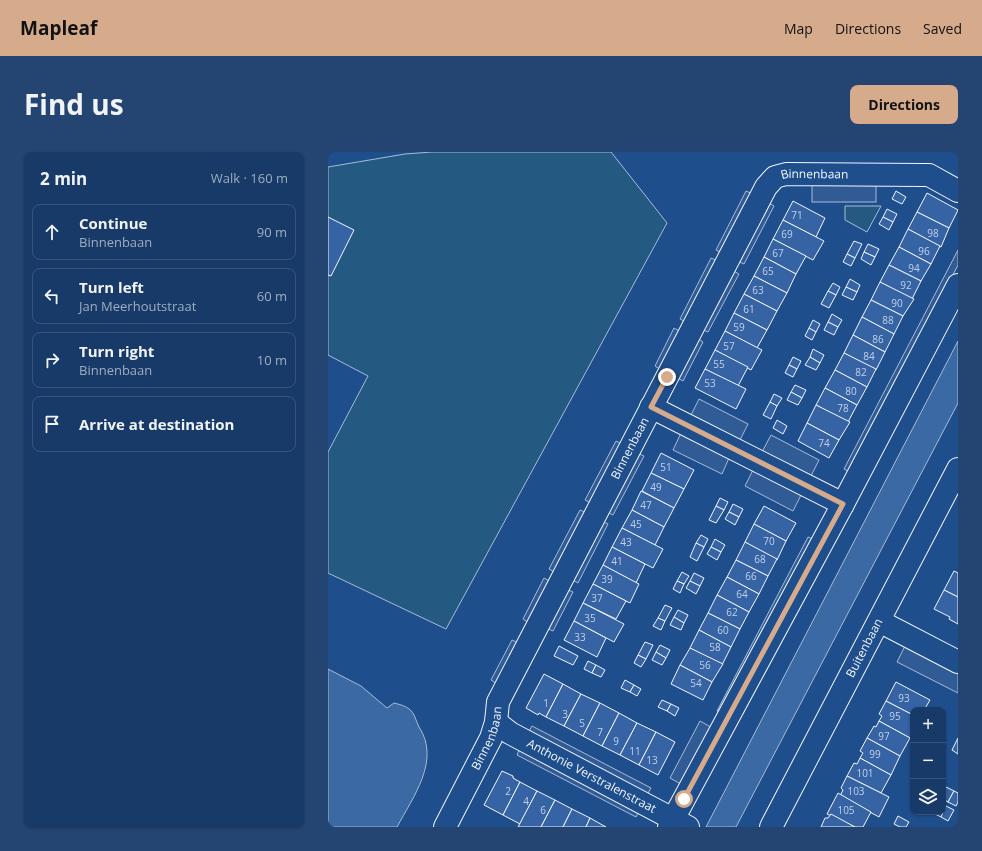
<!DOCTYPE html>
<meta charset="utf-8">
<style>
:root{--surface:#173a69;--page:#244571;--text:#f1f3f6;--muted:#9eadc0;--line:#36547d;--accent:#d6ab8b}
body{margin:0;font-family:"Open Sans",sans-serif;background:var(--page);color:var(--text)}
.controls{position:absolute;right:12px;bottom:12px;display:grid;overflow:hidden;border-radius:8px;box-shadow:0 1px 3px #0004}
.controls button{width:36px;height:36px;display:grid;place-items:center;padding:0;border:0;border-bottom:1px solid var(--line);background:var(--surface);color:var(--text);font:20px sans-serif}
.stop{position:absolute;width:12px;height:12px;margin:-9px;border:3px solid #d6ab8b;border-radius:50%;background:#fff}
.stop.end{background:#d6ab8b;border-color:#fff;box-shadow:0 1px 4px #0008}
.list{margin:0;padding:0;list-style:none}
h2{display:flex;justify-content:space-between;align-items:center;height:52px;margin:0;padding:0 16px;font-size:17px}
h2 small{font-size:13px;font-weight:400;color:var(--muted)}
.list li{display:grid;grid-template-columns:26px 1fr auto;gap:12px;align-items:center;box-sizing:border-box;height:56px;margin:0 8px 8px;padding:0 8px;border:1px solid var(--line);border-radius:8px}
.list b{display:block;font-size:15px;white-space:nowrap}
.list p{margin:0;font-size:13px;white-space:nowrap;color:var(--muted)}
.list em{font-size:13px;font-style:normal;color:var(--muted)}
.icon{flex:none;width:22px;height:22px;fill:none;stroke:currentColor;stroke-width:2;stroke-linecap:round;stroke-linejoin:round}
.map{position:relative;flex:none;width:630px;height:675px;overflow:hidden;border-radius:8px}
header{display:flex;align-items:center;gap:24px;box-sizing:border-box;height:56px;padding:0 20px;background:var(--accent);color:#111}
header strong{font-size:19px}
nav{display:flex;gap:22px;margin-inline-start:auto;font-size:14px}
.intro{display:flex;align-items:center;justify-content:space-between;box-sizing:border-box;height:96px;padding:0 24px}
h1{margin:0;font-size:28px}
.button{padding:10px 18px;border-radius:8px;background:var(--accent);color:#111;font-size:14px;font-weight:700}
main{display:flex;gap:24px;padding:0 24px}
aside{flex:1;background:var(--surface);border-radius:8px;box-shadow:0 1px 3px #0004}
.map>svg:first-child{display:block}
.green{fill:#245a82;stroke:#a8bbd7}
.parking{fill:#305b95;stroke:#a8bbd7}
.water{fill:#3b69a3;stroke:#a8bbd7}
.building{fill:#3563a3;stroke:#f2f6ff}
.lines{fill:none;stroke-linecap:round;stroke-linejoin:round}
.minor-casing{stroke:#f2f6ff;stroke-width:24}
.minor{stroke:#1f4e8c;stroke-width:22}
.route{stroke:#d6ab8b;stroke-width:5}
.labels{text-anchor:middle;stroke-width:3;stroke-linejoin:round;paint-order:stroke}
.number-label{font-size:10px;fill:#c3d1e8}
.street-label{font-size:12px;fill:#f2f6ff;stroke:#1f4e8c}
</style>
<header>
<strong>Mapleaf</strong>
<nav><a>Map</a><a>Directions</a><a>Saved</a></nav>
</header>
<div class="intro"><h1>Find us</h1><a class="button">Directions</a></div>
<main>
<aside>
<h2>2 min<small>Walk · 160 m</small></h2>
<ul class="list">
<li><svg class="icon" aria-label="ahead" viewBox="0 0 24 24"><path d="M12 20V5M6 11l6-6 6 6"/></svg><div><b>Continue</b><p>Binnenbaan</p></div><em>90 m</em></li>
<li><svg class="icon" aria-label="left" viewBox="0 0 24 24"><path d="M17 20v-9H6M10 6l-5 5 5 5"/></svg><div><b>Turn left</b><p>Jan Meerhoutstraat</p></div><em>60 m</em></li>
<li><svg class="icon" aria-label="right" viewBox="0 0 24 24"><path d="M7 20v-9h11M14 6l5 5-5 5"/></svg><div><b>Turn right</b><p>Binnenbaan</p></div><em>10 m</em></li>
<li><svg class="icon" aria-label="arrive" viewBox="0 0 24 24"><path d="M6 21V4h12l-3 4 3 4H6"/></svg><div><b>Arrive at destination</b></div></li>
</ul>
</aside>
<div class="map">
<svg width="630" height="675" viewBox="0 0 630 675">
<rect width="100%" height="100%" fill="#1f4e8c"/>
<!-- green -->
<g class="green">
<polygon points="104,0 283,0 339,71 118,477 0,421 0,300 40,224 0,203 0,15 77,2"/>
<polygon points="517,54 553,54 539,80 517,68"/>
</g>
<!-- parking -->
<g class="parking">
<rect x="484" y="31" width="64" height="19"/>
<polygon points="418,39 425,42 394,101 388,98"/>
<polygon points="439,50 446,54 416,112 409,109"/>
<polygon points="630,98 630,113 522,320 516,317"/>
<polygon points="383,106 390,109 358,170 352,167"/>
<polygon points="404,118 411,122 380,180 373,177"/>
<polygon points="346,176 353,180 333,218 327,214"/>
<polygon points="369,186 375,190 355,229 348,225"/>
<polygon points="371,247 420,272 412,288 363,263"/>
<polygon points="353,281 401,306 394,322 345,298"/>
<polygon points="443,283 491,308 483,324 434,300"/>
<polygon points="288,289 294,292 263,351 257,348"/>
<polygon points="309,301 316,304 285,363 279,360"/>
<polygon points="425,318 473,343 465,359 417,334"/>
<polygon points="252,358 259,361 228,421 221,417"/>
<polygon points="274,369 280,372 250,431 243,427"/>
<polygon points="480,385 487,388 396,562 389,559"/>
<polygon points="216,426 223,430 201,471 195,467"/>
<polygon points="238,437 245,440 225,479 218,476"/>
<polygon points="184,488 190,491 169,532 163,528"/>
<polygon points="578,492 630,519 630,541 569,510"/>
<polygon points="372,569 388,578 358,635 342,626"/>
<polygon points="204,574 323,636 319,643 200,581"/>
<polygon points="192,596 311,659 308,665 189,603"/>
</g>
<!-- water -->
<g class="water">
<polygon points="630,189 630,251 408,675 378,675"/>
<path d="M0 517 33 534 59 556 66 551C74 553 82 555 86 563 88 567 89 571 91 575 113 608 85 645 69 675H0Z"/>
</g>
<!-- building -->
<g class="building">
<polygon points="568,39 578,45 574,52 564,47"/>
<polygon points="599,41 630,58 621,76 589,60"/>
<polygon points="465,49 497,66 488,85 455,68"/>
<polygon points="559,57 569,62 565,70 555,65"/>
<polygon points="589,60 621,76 613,95 580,77"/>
<polygon points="0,65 26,78 3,124 0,123"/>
<polygon points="555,65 565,70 561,78 551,72"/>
<polygon points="455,68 496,89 485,108 445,87"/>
<polygon points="580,77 612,94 603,112 571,95"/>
<polygon points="445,87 478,104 468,122 436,105"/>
<polygon points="526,89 534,92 527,106 519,102"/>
<polygon points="540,92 551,97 547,105 536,100"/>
<polygon points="571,95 603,112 593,129 561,113"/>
<polygon points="536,100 547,105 543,113 533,107"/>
<polygon points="519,102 527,106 523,114 515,110"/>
<polygon points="436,105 468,122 459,141 426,124"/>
<polygon points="561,113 593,129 584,147 552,130"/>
<polygon points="426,124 459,141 449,159 416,142"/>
<polygon points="522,127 532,133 529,140 518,135"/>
<polygon points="552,130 586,147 575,164 543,148"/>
<polygon points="505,131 512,135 508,143 500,139"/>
<polygon points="518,135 529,140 525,148 514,143"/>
<polygon points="500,139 508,143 501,156 493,152"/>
<polygon points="416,142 449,159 439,178 406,161"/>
<polygon points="543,148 575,164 566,182 534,165"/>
<polygon points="406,161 439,178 429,196 397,179"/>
<polygon points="504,162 514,168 510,175 500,170"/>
<polygon points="534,165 566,182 557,200 525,183"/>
<polygon points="485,168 492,172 488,180 481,176"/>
<polygon points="500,170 510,175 506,183 496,178"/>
<polygon points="481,176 488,180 484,188 477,184"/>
<polygon points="397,179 434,198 423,218 387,198"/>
<polygon points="525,183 557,200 548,218 516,201"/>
<polygon points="485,197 496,203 492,211 482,205"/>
<polygon points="387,198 420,215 410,234 377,217"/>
<polygon points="516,201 548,217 539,235 507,218"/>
<polygon points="465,205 473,209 469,217 461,213"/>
<polygon points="482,205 492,211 488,218 477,213"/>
<polygon points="461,213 469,217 465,225 457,221"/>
<polygon points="377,217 418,237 408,257 367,236"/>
<polygon points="507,218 539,235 529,253 497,236"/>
<polygon points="467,233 478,238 474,246 463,240"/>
<polygon points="497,236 529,253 520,270 488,253"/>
<polygon points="463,240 474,246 470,253 459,248"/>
<polygon points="446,242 454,246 449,254 442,250"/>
<polygon points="442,250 449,254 443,267 435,263"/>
<polygon points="488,253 522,270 511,288 479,271"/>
<polygon points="449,268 459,274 455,282 445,276"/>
<polygon points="479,271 511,288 501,306 470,289"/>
<polygon points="333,301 366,318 356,337 323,321"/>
<polygon points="323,321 356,337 346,356 314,339"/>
<polygon points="313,339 346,356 336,375 304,358"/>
<polygon points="392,346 400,350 396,358 388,354"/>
<polygon points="405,352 415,357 411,365 401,360"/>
<polygon points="388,354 396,358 388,371 381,368"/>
<polygon points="436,354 468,371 458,389 426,372"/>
<polygon points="304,358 336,375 327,393 294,376"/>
<polygon points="401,360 411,365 407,373 397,367"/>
<polygon points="426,372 458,389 449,408 417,390"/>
<polygon points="294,376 335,397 325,416 284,395"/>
<polygon points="373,383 380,387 376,395 368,391"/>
<polygon points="387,387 397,393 393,400 383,395"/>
<polygon points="417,390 449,407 440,424 408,408"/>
<polygon points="368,391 376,395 369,409 362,405"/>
<polygon points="284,395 317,412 308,431 275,413"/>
<polygon points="383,395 393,400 389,408 379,402"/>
<polygon points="408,408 440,424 431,442 399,425"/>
<polygon points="275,413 311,432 302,451 265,432"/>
<polygon points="626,419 630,421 630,445 616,438"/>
<polygon points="354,420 361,424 356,432 349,429"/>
<polygon points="366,421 376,426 372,434 362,429"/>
<polygon points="399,425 431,442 421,460 389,443"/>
<polygon points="349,429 356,432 352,441 345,437"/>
<polygon points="362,429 372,434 368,442 358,436"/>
<polygon points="265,432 298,449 288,467 255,451"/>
<polygon points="616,438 630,445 630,472 621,467 622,465 606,457"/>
<polygon points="389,443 421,460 412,477 380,461"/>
<polygon points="255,451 296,472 286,490 246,469"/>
<polygon points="337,453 344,456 337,469 330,466"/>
<polygon points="350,458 360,463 356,471 346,465"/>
<polygon points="380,461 412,477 403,495 371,478"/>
<polygon points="346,465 356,471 353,478 342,473"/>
<polygon points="330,466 337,469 333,478 325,474"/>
<polygon points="246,469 278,486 269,505 236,488"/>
<polygon points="371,478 403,495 394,513 362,496"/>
<polygon points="317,490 325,493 318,507 310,503"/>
<polygon points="332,493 342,498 338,506 328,500"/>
<polygon points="231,494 250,504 245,513 226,504"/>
<polygon points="362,496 395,512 384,530 352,513"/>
<polygon points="328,500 338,506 334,513 324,508"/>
<polygon points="310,503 318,507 313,515 306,511"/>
<polygon points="260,509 268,513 264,521 256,517"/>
<polygon points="268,513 277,518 273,525 264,521"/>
<polygon points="352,513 384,530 375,548 343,532"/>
<polygon points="216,522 235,532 218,565 211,561 210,563 198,556"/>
<polygon points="297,528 306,533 302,540 293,536"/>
<polygon points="568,530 602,548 596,558 585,558 585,563 558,549"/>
<polygon points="235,532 253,542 236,574 218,565"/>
<polygon points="306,533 313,537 309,544 302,540"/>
<polygon points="253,542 272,551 255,584 236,574"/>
<polygon points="334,548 343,552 339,559 330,555"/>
<polygon points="558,549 585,563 585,580 582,586 551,569 554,564 551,562"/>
<polygon points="272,551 291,561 274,594 255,584"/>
<polygon points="343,552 351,556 347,564 339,559"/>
<polygon points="291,561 309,571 292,603 274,594"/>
<polygon points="551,569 582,586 572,604 539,586 546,574 548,575"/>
<polygon points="309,571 328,580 311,613 292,603"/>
<polygon points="328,580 347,590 330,623 311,613"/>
<polygon points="539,586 572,604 563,623 532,606 535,601 532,599"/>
<polygon points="630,586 630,602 624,598"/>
<polygon points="532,606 563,623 553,641 519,624 526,611 529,612"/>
<polygon points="174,619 185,624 185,626 192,630 175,663 156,653"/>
<polygon points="519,624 561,645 551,665 512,644 515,638 513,636"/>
<polygon points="192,630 209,639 192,672 175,663"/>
<polygon points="618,635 626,639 620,650 615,647 615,641"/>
<polygon points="209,639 227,648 213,675 190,675"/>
<polygon points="626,639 630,641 630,650 628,654 620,650"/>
<polygon points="510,641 543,660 535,675 527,675 499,662"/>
<polygon points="227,648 244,657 235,675 213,675"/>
<polygon points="615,653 618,654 613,665 605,661 605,660 615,660"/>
<polygon points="618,654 626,658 620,669 613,665"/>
<polygon points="244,657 262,666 258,675 235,675"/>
<polygon points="503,662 527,675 493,675 497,666 500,666"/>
<polygon points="570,664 581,670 578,675 572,675 566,672"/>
<polygon points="262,666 278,675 258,675"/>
</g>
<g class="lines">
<!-- minor casing -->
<g class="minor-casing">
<g id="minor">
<polyline points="323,255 515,352"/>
<polyline points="551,469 630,510"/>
<path id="s1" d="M168 570 182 581 360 675"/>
<path id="s2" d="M117 675 163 586 168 570 170 550 438 35 447 25 458 22 595 23H601L630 39"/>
<polyline points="341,675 515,352 630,133"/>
<path id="s3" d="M443 675 630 317"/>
</g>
</g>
<!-- minor -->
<use href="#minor" class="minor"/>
</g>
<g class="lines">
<!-- route -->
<polyline class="route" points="339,225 323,255 515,352 356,647"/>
</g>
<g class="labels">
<!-- number labels -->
<g class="number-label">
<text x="469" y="67">71</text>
<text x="605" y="85">98</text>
<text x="459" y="86">69</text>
<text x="596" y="103">96</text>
<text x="450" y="105">67</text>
<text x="586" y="120">94</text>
<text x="440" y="123">65</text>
<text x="578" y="137">92</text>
<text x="430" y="142">63</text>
<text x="569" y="155">90</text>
<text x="421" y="161">61</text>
<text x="560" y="172">88</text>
<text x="411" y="179">59</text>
<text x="550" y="191">86</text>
<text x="401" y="198">57</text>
<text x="541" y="208">84</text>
<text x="391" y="216">55</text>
<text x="533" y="224">82</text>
<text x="382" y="235">53</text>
<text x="523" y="243">80</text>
<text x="515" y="260">78</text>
<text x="496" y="295">74</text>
<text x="338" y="319">51</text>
<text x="328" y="339">49</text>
<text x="318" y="357">47</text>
<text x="308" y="376">45</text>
<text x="441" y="393">70</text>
<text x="298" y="394">43</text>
<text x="432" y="411">68</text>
<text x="289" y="413">41</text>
<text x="423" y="428">66</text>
<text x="279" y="431">39</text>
<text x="414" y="446">64</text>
<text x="269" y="450">37</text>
<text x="404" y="464">62</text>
<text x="262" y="470">35</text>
<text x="395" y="482">60</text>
<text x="252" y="489">33</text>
<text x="387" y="499">58</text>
<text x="377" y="517">56</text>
<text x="368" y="535">54</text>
<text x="576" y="550">93</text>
<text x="218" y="555">1</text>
<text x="237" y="566">3</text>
<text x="567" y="568">95</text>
<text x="254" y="575">5</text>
<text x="272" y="584">7</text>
<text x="556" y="588">97</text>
<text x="288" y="593">9</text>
<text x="307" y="603">11</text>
<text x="547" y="606">99</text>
<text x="324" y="612">13</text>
<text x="537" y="625">101</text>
<text x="180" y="643">2</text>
<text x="528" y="643">103</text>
<text x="198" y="653">4</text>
<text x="215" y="662">6</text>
<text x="518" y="662">105</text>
</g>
<!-- street labels -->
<g class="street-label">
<text dy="4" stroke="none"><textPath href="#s2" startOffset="771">Binnenbaan</textPath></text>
<text dy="4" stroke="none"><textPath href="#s2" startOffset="423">Binnenbaan</textPath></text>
<text dy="4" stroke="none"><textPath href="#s3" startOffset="202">Buitenbaan</textPath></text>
<text dy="4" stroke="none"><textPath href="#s2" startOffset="99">Binnenbaan</textPath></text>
<text dy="4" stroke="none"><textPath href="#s1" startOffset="110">Anthonie Verstralenstraat</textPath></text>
</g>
</g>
</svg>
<div class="controls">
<button>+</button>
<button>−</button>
<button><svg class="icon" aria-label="layers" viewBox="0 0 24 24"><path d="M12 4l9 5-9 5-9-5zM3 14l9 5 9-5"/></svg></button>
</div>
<div class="stop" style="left:356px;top:647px"></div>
<div class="stop end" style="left:339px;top:225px"></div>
</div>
</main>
